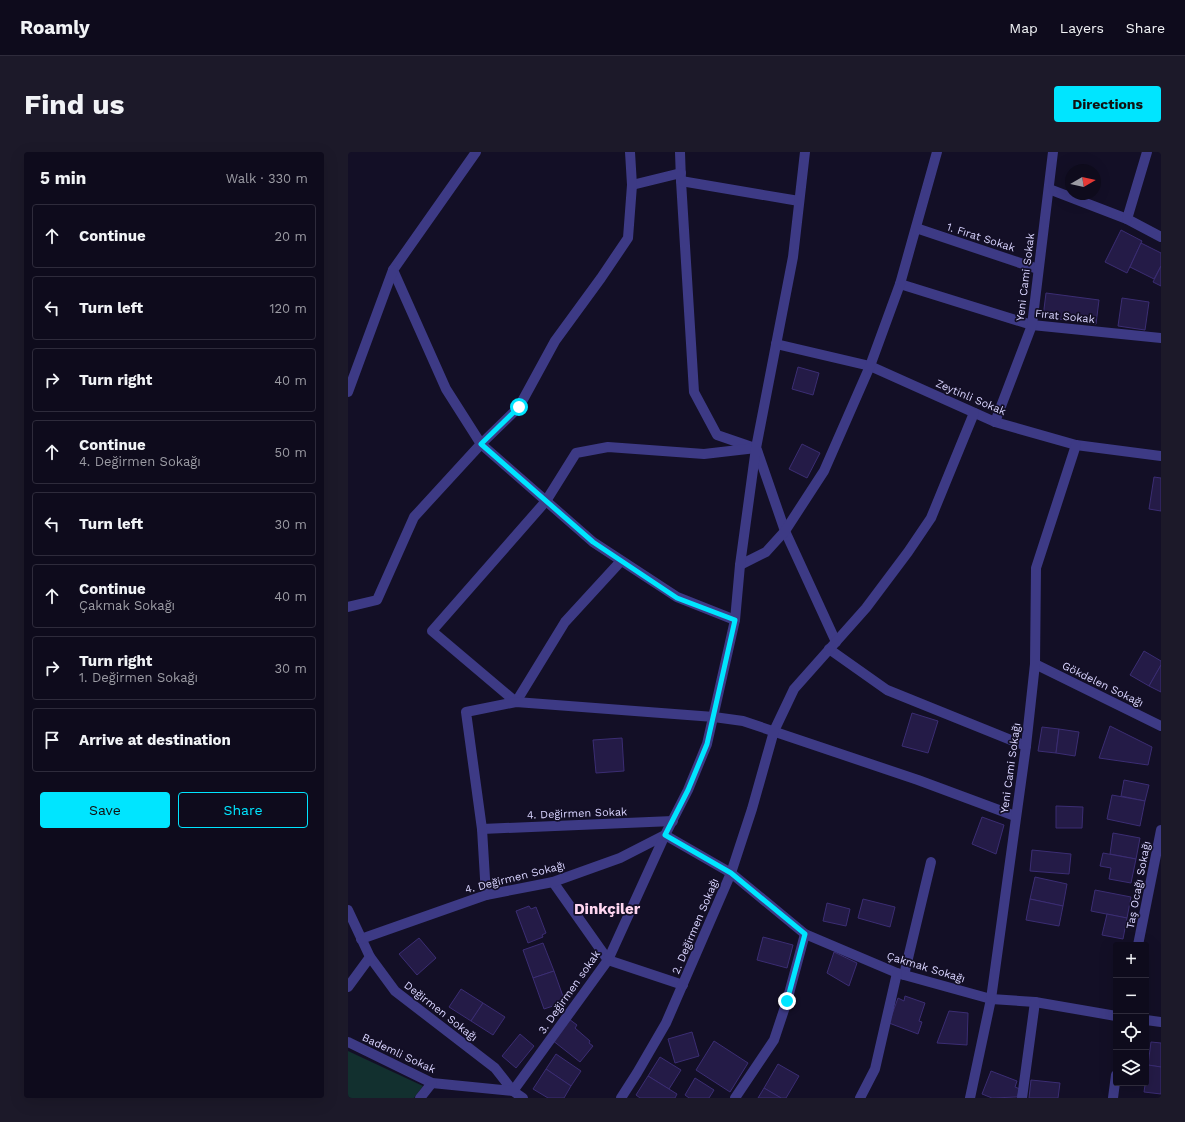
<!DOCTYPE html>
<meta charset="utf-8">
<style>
:root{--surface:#0e0b1c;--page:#1c1929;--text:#f1f3f6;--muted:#9b9ba3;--line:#2e2b3b;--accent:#00e5ff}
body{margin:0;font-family:"Work Sans",sans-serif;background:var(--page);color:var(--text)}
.controls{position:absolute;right:12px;bottom:12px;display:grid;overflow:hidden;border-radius:4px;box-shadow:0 4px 16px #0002}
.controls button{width:36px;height:36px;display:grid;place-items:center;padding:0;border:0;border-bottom:1px solid var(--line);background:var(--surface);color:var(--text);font:20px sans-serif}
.compass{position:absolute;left:717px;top:12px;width:36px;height:36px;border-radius:50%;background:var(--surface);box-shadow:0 4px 16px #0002;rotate:81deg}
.stop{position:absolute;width:12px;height:12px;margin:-9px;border:3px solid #00e5ff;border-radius:50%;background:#fff}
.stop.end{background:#00e5ff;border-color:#fff;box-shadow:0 1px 4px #0008}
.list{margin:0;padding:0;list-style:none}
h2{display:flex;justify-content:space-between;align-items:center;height:52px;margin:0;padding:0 16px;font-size:17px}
h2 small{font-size:13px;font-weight:400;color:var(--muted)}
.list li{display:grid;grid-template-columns:26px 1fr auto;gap:12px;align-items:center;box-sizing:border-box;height:64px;margin:0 8px 8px;padding:0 8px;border:1px solid var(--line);border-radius:4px}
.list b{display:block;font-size:15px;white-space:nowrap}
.list p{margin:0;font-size:13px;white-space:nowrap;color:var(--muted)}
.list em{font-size:13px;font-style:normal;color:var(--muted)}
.actions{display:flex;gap:8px;padding:12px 16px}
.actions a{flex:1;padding:9px 0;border:1px solid var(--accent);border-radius:4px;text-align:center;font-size:14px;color:var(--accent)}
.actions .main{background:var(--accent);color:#111}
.icon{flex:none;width:22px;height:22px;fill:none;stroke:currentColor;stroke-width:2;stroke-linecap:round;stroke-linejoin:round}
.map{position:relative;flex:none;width:813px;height:946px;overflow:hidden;border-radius:4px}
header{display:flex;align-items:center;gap:24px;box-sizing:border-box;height:56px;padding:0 20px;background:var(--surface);border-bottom:1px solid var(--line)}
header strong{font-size:19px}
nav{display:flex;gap:22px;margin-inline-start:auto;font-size:14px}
.intro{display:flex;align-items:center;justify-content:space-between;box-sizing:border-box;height:96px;padding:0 24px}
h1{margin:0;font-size:28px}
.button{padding:10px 18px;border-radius:4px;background:var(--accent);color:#111;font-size:14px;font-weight:700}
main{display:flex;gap:24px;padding:0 24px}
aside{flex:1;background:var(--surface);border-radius:4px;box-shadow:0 4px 16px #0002}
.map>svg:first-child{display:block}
.green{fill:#12302f}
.building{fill:#241b47;stroke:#3b2d73}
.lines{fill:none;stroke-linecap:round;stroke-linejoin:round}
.minor{stroke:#3d3a85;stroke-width:10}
.route{stroke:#00e5ff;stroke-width:5}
.labels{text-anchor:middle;stroke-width:3.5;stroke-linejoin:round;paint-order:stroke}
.street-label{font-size:11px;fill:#d9d4ff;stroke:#130f26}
.district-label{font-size:15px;font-weight:bold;fill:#ffd6f0;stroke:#130f26}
</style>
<header>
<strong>Roamly</strong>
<nav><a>Map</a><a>Layers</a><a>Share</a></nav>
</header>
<div class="intro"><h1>Find us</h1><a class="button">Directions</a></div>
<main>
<aside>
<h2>5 min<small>Walk · 330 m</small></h2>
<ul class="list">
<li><svg class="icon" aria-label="ahead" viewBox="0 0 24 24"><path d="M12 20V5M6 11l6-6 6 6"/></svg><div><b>Continue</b></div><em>20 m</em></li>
<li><svg class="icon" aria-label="left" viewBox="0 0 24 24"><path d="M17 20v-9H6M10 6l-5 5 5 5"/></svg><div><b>Turn left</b></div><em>120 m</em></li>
<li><svg class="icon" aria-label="right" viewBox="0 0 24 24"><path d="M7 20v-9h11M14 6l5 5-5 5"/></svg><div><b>Turn right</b></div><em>40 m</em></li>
<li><svg class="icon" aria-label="ahead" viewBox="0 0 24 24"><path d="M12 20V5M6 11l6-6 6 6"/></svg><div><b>Continue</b><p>4. Değirmen Sokağı</p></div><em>50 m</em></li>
<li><svg class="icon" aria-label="left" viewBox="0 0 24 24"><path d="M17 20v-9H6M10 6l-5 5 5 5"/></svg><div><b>Turn left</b></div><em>30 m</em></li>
<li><svg class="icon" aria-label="ahead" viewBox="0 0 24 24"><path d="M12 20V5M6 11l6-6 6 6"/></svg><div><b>Continue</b><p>Çakmak Sokağı</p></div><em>40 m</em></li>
<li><svg class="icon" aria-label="right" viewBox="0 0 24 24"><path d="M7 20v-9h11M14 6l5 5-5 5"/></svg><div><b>Turn right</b><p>1. Değirmen Sokağı</p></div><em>30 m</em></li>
<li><svg class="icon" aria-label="arrive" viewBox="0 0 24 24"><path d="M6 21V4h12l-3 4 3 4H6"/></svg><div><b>Arrive at destination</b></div></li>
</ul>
<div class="actions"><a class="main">Save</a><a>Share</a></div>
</aside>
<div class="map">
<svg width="813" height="946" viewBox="0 0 813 946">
<rect width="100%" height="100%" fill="#130f26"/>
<!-- green -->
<polygon class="green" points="0,899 75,934 66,946 0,946"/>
<!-- building -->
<g class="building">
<polygon points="773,78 794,89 779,121 757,110"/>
<polygon points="793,91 813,101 813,114 806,127 782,115"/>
<polygon points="813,114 813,134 805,130"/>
<polygon points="698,141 751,148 748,172 695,165"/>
<polygon points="774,146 801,150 797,178 770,174"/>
<polygon points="450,215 471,221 465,243 444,237"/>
<polygon points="454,292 472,301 459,326 441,317"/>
<polygon points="806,325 813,326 813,359 801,357"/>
<polygon points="796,499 813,509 813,513 801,534 782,523"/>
<polygon points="813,513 813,540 801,534"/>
<polygon points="564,561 590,569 580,601 554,594"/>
<polygon points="762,574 804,595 800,613 751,606"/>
<polygon points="694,575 711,577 708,601 690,599"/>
<polygon points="711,577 731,580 727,604 708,601"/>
<polygon points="274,586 276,619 248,621 245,588"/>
<polygon points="776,628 801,633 797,649 773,644"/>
<polygon points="764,643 797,649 792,674 759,667"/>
<polygon points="708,654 735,655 734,676 708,676"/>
<polygon points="634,665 656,673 648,702 624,692"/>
<polygon points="765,681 792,686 788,707 762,702"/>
<polygon points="684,698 723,702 721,722 682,719"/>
<polygon points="755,701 788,707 783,731 761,727 763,716 752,714"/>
<polygon points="687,725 719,732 715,754 682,747"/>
<polygon points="747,738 783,745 779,766 743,759"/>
<polygon points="515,747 547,755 542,775 510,766"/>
<polygon points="682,747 715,754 711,774 678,768"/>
<polygon points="479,751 502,757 498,774 475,769"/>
<polygon points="181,754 183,757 188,755 198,781 194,783 195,785 180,791 168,759"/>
<polygon points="759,762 779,766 775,787 754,783"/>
<polygon points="415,785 445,793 439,816 409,808"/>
<polygon points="71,786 88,806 69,823 51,802"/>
<polygon points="195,791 206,819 185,826 175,798"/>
<polygon points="486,800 509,811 501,834 479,821"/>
<polygon points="206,819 217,850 196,857 185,826"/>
<polygon points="113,837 135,851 123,869 101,855"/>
<polygon points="557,844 577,851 571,869 574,870 570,882 541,871 550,846 556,849"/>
<polygon points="135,851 157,865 145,883 123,869"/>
<polygon points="601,859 620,861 619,893 589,891"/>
<polygon points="221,867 229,873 227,876 242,889 241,891 245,894 232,910 204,888"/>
<polygon points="344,880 351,904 327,911 320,887"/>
<polygon points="172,882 186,894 168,916 154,904"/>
<polygon points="366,889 400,911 382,940 348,918"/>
<polygon points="803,890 813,891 813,915 800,913"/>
<polygon points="208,902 233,919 223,934 198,917"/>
<polygon points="312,905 333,918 321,937 300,924"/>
<polygon points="430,912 451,924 438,946 433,946 416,936"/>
<polygon points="800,913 813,915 813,942 796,940"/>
<polygon points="198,917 223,934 216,946 200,946 185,937"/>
<polygon points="643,919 669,929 667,935 672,937 669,945 644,946 634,942"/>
<polygon points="300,924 329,942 327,946 292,946 288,943"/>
<polygon points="347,926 366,938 361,946 341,946 337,943"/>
<polygon points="683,928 712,931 710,946 681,946"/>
<polygon points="416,936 433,946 410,946"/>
</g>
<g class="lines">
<!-- minor -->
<g class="minor">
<polyline points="128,0 45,118 98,237 133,292 245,390 329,445 387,468"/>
<polyline points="332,0 333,29 346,240 369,283 404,295"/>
<polyline points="333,29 451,49"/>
<polyline points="284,33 333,21"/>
<polyline points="701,37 779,67 813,85"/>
<polyline points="779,67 799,0"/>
<polyline points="568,76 690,117"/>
<polyline points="552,132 684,173 813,186"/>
<polyline points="428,192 522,214 647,270 728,293 813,304"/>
<polyline points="0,240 45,118"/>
<polyline points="647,270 684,173 705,0"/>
<polyline points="409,298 437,379 488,490"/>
<polyline points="273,409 217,470 168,550 84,479 198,349 228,301 260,295 356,302 408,296"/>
<polyline points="392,413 418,400 437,379 476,319 522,214 552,132 589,0"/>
<polyline points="0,455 29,448 66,365 133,292 171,255 207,189 253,126 280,86 284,33 282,0"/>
<polyline points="481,497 539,538 678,594"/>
<polyline points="687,512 813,574"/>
<polyline points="134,677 325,669"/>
<polyline points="205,730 260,808 335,833"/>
<polyline points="138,743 134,677 118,560 168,550 366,565 395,569 570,628 667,664"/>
<polyline points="0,758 22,805 47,839 147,916 165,939 175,946"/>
<polyline points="13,787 138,743 205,730 272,706 317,683 340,638 359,592 387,468 392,413 408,296 445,105 457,0"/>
<polyline points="790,793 813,678"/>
<polyline points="556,823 583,710"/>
<polyline points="0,835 22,805"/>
<polyline points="798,868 813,870"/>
<polyline points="0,890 84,931 165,939 260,808 317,683 383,721 457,782 549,821 643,847 687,850 768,864"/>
<polyline points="72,946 84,931"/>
<polyline points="273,946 289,921 318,871 383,721 404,657 426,579 446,537 518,456 560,400 583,366 626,261"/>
<polyline points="387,946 426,888 439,849 457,782"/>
<polyline points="512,946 527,917 549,821"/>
<polyline points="622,946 643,847 678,594 687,512 688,416 728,293"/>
<polyline points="674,946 687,850"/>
<polyline points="765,946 768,923"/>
</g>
</g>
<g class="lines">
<!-- route -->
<polyline class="route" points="171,255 133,292 245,390 329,446 387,468 359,592 340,638 317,683 383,721 457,782 439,849"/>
</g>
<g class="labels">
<!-- street labels -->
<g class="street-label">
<text transform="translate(633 85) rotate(18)" y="4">1. Fırat Sokak</text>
<text transform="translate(677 125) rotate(-83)" y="4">Yeni Cami Sokak</text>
<text transform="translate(717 164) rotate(6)" y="4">Fırat Sokak</text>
<text transform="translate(623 245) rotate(23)" y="4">Zeytinli Sokak</text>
<text transform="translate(755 532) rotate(26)" y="4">Gökdelen Sokağı</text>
<text transform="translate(662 616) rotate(-82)" y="4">Yeni Cami Sokağı</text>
<text transform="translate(229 661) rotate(-2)" y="4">4. Değirmen Sokak</text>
<text transform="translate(167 725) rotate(-14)" y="4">4. Değirmen Sokağı</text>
<text transform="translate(790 733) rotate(-79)" y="4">Taş Ocağı Sokağı</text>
<text transform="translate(347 774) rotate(-67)" y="4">2. Değirmen Sokağı</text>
<text transform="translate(578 815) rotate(17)" y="4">Çakmak Sokağı</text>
<text transform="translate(221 840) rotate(-55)" y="4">3. Değirmen sokak</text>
<text transform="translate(93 859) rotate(38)" y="4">Değirmen Sokağı</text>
<text transform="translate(51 901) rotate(25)" y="4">Bademli Sokak</text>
</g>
<!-- district labels -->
<g class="district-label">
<text x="259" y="762">Dinkçiler</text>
</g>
</g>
</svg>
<div class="controls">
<button>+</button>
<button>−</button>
<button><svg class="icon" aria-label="locate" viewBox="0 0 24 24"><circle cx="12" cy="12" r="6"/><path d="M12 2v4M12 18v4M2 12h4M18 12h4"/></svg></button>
<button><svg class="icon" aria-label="layers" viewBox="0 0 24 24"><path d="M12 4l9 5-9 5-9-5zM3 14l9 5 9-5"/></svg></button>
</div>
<svg class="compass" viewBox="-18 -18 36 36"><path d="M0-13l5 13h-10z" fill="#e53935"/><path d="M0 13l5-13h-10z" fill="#9b9ba3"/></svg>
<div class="stop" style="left:171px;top:255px"></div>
<div class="stop end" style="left:439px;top:849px"></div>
</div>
</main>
